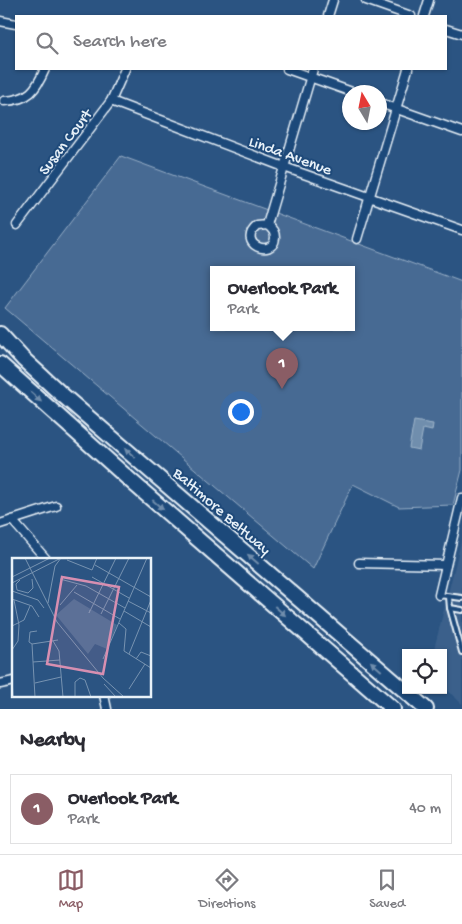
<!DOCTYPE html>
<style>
:root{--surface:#fff;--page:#f2f2f3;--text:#2b2b33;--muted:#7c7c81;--line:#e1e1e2;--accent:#8a5d65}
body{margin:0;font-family:"Gochi Hand",sans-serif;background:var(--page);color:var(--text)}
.controls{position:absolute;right:15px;bottom:15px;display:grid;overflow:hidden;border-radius:0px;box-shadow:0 1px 4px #0004}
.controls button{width:45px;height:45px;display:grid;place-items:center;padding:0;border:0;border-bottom:1px solid var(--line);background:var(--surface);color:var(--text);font:25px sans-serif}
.compass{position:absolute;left:342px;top:85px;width:45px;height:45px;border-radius:50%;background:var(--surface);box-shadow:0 1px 4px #0004;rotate:350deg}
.you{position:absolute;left:240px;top:411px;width:18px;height:18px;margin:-12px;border:4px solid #fff;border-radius:50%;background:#1a73e8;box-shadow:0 0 0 8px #1a73e833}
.badge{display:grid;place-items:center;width:32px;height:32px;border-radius:50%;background:var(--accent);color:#fff;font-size:16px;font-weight:700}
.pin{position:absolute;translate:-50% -41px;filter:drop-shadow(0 1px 2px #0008)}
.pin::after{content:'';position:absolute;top:26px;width:18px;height:15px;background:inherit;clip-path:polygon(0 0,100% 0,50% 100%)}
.popup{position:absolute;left:210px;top:266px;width:145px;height:65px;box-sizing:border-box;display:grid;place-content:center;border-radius:0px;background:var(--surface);filter:drop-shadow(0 1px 4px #0005);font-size:16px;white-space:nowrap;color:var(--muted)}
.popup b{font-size:19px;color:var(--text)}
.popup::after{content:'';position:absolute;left:50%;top:100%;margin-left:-10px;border:10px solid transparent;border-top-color:var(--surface)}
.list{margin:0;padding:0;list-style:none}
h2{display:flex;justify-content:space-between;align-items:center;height:65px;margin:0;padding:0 20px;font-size:21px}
h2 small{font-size:16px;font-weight:400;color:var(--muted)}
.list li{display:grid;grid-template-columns:32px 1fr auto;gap:15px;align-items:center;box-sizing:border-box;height:70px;margin:0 10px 10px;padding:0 10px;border:1px solid var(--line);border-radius:0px}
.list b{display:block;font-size:19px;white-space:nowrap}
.list p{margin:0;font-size:16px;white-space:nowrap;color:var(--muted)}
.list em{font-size:16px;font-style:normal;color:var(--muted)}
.icon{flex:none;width:28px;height:28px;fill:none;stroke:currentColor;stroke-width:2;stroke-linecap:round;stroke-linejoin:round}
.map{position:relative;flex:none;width:462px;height:709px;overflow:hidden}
.search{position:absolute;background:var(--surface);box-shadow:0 1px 4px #0004;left:15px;right:15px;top:15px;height:55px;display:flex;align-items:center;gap:12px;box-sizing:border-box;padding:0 18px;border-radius:0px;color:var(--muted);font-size:19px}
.sheet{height:145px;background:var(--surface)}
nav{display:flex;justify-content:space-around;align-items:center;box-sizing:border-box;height:70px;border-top:1px solid var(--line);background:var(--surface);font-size:14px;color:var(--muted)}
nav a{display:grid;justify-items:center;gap:2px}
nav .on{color:var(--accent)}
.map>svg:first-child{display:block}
.built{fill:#3a608b}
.green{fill:#476b93;stroke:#98aec6;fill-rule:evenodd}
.water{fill:#708ead;stroke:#a0b6cb}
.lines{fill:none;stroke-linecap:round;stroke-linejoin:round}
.lane-casing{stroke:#e8f1f8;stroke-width:8}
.street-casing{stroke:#e8f1f8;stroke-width:11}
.highway-casing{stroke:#e8f1f8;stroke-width:18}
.lane{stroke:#1f4a7a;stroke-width:4}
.street{stroke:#1f4a7a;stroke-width:8}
.highway{stroke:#1f4a7a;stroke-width:14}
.oneway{fill:#6f8dac}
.labels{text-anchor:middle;stroke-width:4;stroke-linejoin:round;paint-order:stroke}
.street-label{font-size:16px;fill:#e8f1f8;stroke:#1f4a7a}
.inset-road{fill:none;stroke:#7793b1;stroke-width:1}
.view{fill:#d78fb1;fill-opacity:0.15;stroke:#d78fb1;stroke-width:2.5}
.inset-edge{fill:none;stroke:#e8f1f8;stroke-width:2.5}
</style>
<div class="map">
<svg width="462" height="709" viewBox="0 0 462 709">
<rect width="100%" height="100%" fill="#2b5482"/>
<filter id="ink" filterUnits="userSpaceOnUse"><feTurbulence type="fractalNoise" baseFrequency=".02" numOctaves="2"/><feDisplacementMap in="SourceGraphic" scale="10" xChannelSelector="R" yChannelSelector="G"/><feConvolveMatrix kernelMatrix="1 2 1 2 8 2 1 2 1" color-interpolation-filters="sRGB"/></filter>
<g filter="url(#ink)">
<!-- built -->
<polygon class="built" points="462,538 462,704 443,686 443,653 433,653"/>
<!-- green -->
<path class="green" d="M121 156 462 282V470L453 505 399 507 353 484 313 569 5 308ZM213 270H351V328H213Z"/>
<!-- water -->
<polygon class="water" points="414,421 433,424 432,431 423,429 419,450 409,448"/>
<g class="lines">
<!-- lane casing -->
<g class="lane-casing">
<g id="lane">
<polyline points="439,595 462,598"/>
<polyline points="449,597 450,608 462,652"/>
<polyline points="450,608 462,610"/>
</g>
</g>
<!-- street casing -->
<g class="street-casing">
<g id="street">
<polyline points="366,0 411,16"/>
<polyline points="328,16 333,0"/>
<polyline points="424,16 429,0"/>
<polyline points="0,21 16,24"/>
<polyline points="446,29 462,34"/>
<polyline points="287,69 352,92"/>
<path d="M4 101C29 100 36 90 45 69"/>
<polyline points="111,101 284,167 462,230"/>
<polyline points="380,103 462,132"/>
<polyline points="17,225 111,101 125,69"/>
<path d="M267 225C272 228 275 232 275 238 273 259 236 244 257 226L267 225 313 69"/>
<polyline points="357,239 408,69"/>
<polyline points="12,520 46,559"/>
<polyline points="0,524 56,506"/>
<polyline points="359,563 446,565"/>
<polyline points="439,595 462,498"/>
<polyline points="0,684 14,681"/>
<polyline points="104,695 107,709"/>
</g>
</g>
<!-- highway casing -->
<g class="highway-casing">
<g id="highway">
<polyline points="0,334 23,359 59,392 426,709"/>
<polyline points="0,364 131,481 393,709"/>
</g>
</g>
<!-- lane -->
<use href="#lane" class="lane"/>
<!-- street -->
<use href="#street" class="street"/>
<!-- highway -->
<use href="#highway" class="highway"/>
</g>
<!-- one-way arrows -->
<defs><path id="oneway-solid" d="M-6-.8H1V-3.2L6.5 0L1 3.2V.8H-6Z" transform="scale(1.25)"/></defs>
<g class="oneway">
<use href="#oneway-solid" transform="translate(36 397) rotate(42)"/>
<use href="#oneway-solid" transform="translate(130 453) rotate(-139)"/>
<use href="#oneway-solid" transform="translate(158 505) rotate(41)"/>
<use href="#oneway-solid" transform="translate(253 559) rotate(-139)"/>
<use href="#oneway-solid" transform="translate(280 611) rotate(41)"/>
<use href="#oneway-solid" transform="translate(376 666) rotate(-139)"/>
</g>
</g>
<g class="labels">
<!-- street labels -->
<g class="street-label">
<text transform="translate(64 141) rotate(-53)" y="6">Susan Court</text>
<text transform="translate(291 154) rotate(20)" y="6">Linda Avenue</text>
<text transform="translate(223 510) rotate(41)" y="6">Baltimore Beltway</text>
</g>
</g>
<!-- overview -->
<g transform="translate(12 558)">
<rect width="139" height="139" fill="#2b5482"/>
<path d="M62 41 105 67 95 91 83 86 76 96 44 57Z" fill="#476b93"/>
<path class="inset-road" d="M13 0 45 64 91 120 112 139M55 2 80 12 85 0M83 7 139 39M0 19 38 0M80 19 117 40M48 21 74 28 113 50M8 22 4 26 5 32 16 35 21 30 20 21M0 25 47 1M0 33 26 42 32 50M62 34 108 61M0 41 20 48 27 59M116 43 139 55M36 45 43 8 49 0M48 47 65 27M78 52 77 55 104 0M112 53 139 69M89 56 117 0M107 65 114 71 112 93 139 110M0 68 12 62 18 48M41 83 47 93 51 139M20 86 46 82M0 92 6 83 7 67 2 42M117 96 139 42M91 101 135 0M124 101 129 94 139 98M21 104 48 102M0 118 1 139M23 125 49 119M92 126 104 139M117 131 133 106M23 139 20 86 17 84 18 74 25 73M63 139V124L68 120 73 122 79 139"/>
<path class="view" d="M50 19 107 29 91 116 35 106Z"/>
<rect width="139" height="139" class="inset-edge"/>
</g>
</svg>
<div class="controls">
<button><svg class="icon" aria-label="locate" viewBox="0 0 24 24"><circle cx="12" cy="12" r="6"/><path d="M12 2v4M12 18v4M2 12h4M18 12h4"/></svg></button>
</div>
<svg class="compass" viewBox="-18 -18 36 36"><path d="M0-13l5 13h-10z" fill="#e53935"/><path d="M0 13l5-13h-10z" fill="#7c7c81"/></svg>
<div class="you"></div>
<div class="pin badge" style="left:282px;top:389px">1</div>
<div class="popup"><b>Overlook Park</b>Park</div>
<div class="search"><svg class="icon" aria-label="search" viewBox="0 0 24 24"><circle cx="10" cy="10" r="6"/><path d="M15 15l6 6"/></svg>Search here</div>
</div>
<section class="sheet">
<h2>Nearby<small></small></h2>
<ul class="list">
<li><span class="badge">1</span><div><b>Overlook Park</b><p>Park</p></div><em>40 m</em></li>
</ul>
</section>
<nav>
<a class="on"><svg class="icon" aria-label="map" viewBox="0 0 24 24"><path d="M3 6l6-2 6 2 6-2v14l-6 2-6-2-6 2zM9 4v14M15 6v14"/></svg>Map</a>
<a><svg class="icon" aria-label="directions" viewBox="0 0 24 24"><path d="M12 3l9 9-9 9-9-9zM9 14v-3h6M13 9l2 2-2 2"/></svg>Directions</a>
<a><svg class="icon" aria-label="saved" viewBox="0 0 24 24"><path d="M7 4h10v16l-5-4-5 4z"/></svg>Saved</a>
</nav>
